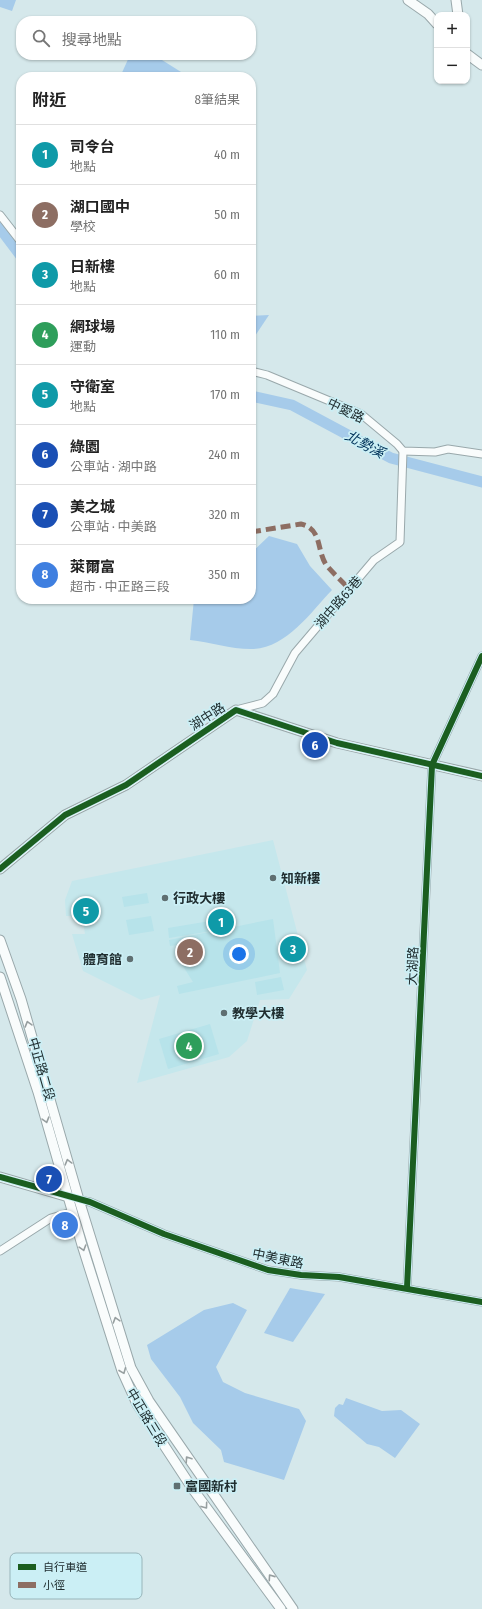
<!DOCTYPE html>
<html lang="zh-TW">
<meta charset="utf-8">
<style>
:root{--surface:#fff;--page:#f6f6f6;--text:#222;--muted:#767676;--line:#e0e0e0;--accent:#d93025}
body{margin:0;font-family:"Fira Sans Condensed","Noto Sans TC",sans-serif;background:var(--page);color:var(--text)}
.controls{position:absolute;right:12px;top:12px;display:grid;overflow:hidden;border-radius:8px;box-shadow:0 1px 3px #0004}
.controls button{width:36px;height:36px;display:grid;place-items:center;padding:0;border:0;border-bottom:1px solid var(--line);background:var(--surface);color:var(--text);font:20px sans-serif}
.you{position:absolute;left:239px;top:954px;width:14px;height:14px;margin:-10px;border:3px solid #fff;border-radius:50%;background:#1a73e8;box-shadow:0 0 0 6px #1a73e833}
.badge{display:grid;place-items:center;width:26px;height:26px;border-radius:50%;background:var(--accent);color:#fff;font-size:13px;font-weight:700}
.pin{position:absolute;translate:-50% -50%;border:2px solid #fff;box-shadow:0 1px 4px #0006}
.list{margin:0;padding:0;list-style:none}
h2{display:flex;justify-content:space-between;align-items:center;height:52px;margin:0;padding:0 16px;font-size:17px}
h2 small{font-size:13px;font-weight:400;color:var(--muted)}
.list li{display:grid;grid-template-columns:26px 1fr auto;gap:12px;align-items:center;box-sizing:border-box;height:60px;padding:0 16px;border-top:1px solid var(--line)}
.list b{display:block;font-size:15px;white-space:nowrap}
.list p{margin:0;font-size:13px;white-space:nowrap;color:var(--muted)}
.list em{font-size:13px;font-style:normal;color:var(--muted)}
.icon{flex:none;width:22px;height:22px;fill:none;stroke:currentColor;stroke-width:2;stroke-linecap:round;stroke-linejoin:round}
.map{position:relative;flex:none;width:482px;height:1609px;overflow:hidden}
.search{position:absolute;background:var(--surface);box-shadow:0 1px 3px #0004;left:16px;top:16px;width:240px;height:44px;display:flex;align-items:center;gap:10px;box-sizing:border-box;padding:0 14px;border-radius:16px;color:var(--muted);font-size:15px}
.panel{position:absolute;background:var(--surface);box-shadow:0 1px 3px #0004;left:16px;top:72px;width:240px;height:532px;border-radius:16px}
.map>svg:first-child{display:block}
.built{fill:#c5e7ec}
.green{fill:#b7e3ea}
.water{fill:#a6cbea}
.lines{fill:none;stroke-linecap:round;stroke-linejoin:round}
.river{stroke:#a6cbea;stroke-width:11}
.street-casing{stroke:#99a8ab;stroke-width:9}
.secondary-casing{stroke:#99a8ab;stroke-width:11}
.street{stroke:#f9fcfc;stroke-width:7}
.secondary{stroke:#f9fcfc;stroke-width:9}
.quiet{stroke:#8d6e63;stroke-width:5;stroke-dasharray:10 5;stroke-linecap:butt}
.cycleway-casing{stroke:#cbeff5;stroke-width:8}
.cycleway{stroke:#1b5e20;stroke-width:6}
.oneway{stroke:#979fa0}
.poi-dot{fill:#5f6f71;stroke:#cbeff5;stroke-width:1.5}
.labels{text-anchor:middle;stroke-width:3.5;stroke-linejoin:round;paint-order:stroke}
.street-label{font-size:13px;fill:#202e30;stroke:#cbeff5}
.poi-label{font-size:13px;font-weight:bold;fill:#202e30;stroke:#cbeff5;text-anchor:start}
.water-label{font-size:14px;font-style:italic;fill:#003259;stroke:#cbeff5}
.key{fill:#cbeff5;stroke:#98b5ba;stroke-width:1}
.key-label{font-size:11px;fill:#202e30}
</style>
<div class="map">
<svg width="482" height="1609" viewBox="0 0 482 1609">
<rect width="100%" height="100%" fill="#d5e8eb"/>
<!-- built -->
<polygon class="built" points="273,840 307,970 289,999 260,1000 247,1041 229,1057 137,1083 160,995 141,1000 83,971 72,934 85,934 83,922 80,916 66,916 65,900 72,881"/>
<!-- green -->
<g class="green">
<polygon points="147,893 149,903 124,907 122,897"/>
<polygon points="151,916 154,931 129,935 126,920"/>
<polygon points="273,919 280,973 179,994 177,986 193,982 181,963 185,946 184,944 170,946 169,940"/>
<polygon points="210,921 212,931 169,938 168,928"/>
<polygon points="281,977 284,990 257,995 255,982"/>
<polygon points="210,1024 219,1054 168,1069 159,1039"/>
</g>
<!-- water -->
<g class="water">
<polygon points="0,0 16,0 12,11 0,7"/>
<polygon points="130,55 154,55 189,77 120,77"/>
<polygon points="269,315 255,336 251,336 251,316"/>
<path d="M269 536 297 544 310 566 332 590C310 613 286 649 251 649 230 649 210 642 190 640L194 599H251V553Z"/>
<polygon points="290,1288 325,1294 293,1342 264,1333"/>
<polygon points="233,1303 247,1310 216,1367 223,1382 245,1393 299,1409 306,1421 284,1480 224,1462 221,1450 193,1423 180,1397 151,1359 147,1345 204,1310"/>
<polygon points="346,1398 382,1411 401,1410 420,1424 395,1458 379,1447 367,1444 334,1416 335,1408 339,1404 343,1405"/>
</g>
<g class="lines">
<!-- river -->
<g class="river">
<polyline points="0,228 21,256"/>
<polyline points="251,396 292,405 391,458 482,482"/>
</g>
<!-- street casing -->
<g class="street-casing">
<g id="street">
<polyline points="0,215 21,242"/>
<polyline points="251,371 267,375 361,414 397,444 403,451 435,452 448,449 482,454"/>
<polyline points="236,710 263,703 273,694 295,653 374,560 400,542 403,451"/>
<polyline points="79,1200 90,1202 164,1234 268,1270 301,1275 339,1277 482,1302"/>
<polyline points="0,1251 51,1218 72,1212"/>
<polyline points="407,1288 432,765 482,656"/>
</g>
</g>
<!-- secondary casing -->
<g class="secondary-casing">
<g id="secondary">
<polyline points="408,0 428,14 437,24"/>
<polyline points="456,0 458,15"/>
<polyline points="467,54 482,65"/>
<polyline points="0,869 65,815 126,785 236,710 337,743 482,776"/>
<polyline points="0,940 21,999 79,1200 131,1368 149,1401 293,1609"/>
<polyline points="0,977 38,1092 82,1245 122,1371 137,1404 192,1488 281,1609"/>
<polyline points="0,1177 72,1198"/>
</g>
</g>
<!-- street -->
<use href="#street" class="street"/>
<!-- secondary -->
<use href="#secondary" class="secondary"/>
<!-- quiet -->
<path class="quiet" d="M251 532 301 524C323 529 316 551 327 566 334 574 342 581 349 589"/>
<!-- cycleway casing -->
<g class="cycleway-casing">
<g id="cycleway">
<polyline points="0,869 65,815 126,785 236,710 337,743 482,776"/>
<polyline points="0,1177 90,1202 164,1234 268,1270 301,1275 339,1277 482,1302"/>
<polyline points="407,1288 432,765 482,656"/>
</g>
</g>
<!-- cycleway -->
<use href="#cycleway" class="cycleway"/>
</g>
<!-- one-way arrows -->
<defs><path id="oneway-chevron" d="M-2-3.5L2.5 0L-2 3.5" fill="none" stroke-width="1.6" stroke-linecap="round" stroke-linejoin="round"/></defs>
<g class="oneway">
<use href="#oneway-chevron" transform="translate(28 1024) rotate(-106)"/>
<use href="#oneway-chevron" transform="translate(46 1120) rotate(74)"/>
<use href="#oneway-chevron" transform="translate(68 1162) rotate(-105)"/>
<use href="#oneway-chevron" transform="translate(83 1248) rotate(73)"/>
<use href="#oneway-chevron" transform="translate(116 1320) rotate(-107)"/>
<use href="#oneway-chevron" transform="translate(123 1371) rotate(68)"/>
<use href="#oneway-chevron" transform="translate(188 1459) rotate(-124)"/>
<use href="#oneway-chevron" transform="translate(205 1506) rotate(54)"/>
<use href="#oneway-chevron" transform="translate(271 1577) rotate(-125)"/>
</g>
<!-- markers -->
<g class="poi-dot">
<circle cx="273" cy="878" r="4"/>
<circle cx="165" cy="898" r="4"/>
<circle cx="130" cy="959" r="4"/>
<circle cx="224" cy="1013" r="4"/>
<rect x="173" y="1482" width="8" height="8" rx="2"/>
</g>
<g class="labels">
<!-- street labels -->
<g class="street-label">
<text transform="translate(346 410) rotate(26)" y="5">中愛路</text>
<text transform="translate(338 602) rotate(-49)" y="5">湖中路63巷</text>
<text transform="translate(207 716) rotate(-33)" y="5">湖中路</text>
<text transform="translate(412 966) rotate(-87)" y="5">大湖路</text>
<text transform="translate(42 1069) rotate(74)" y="5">中正路二段</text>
<text transform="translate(278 1258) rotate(12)" y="5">中美東路</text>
<text transform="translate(147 1417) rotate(59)" y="5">中正路三段</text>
</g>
<!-- poi labels -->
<g class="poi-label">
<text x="281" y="883">知新樓</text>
<text x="173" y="903">行政大樓</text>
<text x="122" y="964" text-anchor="end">體育館</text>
<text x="232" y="1018">教學大樓</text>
<text x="185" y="1491">富國新村</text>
</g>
<!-- water labels -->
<g class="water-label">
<text transform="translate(365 444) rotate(28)" y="5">北勢溪</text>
</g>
</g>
<!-- legend -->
<rect x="10" y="1553" width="132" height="46" rx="6" class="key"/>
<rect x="18" y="1564" width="18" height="6" fill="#1b5e20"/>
<rect x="18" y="1582" width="18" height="6" fill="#8d6e63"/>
<g class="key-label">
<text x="43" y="1571">自行車道</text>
<text x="43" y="1589">小徑</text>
</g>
</svg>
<div class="controls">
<button>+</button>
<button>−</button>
</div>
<div class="you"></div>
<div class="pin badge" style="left:221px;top:922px;background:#0f9aa8">1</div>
<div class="pin badge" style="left:190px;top:952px;background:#8d6e63">2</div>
<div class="pin badge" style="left:293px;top:949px;background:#0f9aa8">3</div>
<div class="pin badge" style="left:189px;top:1046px;background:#2e9e5b">4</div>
<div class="pin badge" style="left:86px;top:911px;background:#0f9aa8">5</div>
<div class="pin badge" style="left:315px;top:745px;background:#1a4fb4">6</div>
<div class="pin badge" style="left:49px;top:1179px;background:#1a4fb4">7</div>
<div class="pin badge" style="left:65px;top:1225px;background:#3f7fe0">8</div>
<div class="search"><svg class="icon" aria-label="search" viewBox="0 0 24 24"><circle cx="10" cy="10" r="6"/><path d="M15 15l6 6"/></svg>搜尋地點</div>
<section class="panel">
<h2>附近<small>8筆結果</small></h2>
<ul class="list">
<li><span class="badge" style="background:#0f9aa8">1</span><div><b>司令台</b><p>地點</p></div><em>40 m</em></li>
<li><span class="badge" style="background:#8d6e63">2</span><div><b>湖口國中</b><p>學校</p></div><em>50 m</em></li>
<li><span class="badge" style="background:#0f9aa8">3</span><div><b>日新樓</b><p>地點</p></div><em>60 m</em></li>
<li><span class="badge" style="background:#2e9e5b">4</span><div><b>網球場</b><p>運動</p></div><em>110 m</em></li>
<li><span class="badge" style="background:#0f9aa8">5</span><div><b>守衛室</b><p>地點</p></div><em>170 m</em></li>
<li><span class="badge" style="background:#1a4fb4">6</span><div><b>綠園</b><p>公車站 · 湖中路</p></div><em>240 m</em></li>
<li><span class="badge" style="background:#1a4fb4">7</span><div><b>美之城</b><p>公車站 · 中美路</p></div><em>320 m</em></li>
<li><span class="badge" style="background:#3f7fe0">8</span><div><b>萊爾富</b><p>超市 · 中正路三段</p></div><em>350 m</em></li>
</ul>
</section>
</div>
